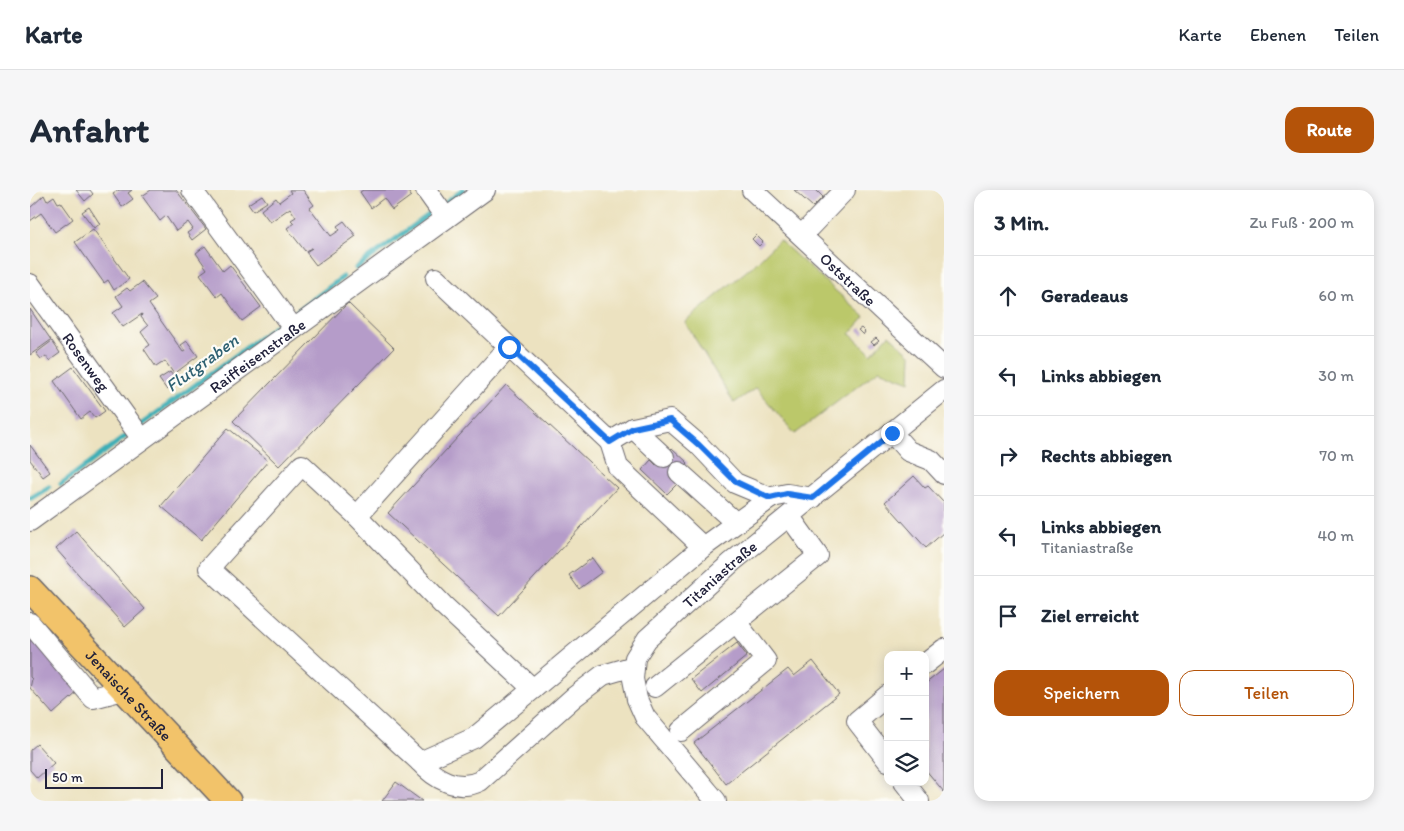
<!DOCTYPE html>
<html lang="de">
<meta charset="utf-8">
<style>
:root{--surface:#fff;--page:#f6f6f7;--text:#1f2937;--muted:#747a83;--line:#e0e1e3;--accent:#b45309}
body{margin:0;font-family:Itim,sans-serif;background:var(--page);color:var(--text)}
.controls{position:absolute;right:15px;bottom:15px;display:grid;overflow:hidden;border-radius:10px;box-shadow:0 2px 12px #0003}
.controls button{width:45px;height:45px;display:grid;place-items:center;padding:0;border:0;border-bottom:1px solid var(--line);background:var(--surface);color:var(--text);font:25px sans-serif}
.scale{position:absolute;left:15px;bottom:12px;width:118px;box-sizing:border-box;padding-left:5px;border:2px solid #22223b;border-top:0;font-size:14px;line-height:18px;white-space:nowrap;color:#22223b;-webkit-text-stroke:4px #fdfcf7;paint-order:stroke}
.stop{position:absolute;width:15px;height:15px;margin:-11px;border:4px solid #1a73e8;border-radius:50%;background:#fff}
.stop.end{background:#1a73e8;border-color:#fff;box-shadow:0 1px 5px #0008}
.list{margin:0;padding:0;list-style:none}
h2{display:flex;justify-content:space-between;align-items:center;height:65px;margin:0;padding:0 20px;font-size:21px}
h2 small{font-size:16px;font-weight:400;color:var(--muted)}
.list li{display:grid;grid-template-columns:32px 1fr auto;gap:15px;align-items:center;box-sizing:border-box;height:80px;padding:0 20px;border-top:1px solid var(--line)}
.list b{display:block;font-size:19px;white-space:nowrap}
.list p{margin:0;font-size:16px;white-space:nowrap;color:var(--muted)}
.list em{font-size:16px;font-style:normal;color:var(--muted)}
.actions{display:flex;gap:10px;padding:15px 20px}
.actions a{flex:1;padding:11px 0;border:1px solid var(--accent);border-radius:15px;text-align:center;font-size:18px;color:var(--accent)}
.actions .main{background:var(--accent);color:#fff}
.icon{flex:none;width:28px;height:28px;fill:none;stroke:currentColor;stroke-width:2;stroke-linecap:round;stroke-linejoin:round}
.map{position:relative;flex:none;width:914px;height:611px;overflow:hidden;border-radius:15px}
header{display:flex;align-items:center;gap:30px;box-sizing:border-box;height:70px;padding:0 25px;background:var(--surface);border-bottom:1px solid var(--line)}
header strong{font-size:24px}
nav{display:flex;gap:28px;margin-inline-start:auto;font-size:18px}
.intro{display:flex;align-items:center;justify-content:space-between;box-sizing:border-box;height:120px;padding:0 30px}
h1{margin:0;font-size:35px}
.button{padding:12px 22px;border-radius:15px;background:var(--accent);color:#fff;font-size:18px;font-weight:700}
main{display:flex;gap:30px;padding:0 30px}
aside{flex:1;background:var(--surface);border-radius:15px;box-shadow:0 2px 12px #0003}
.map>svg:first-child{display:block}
.green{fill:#bbc86a;stroke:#6e7552}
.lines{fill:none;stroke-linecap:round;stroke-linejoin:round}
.stream{stroke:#3eafb6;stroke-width:5}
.building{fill:#b59cc9}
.minor-casing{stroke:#69656a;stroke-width:22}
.major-casing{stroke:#69656a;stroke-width:28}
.minor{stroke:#fff;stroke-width:20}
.major{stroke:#f2c36a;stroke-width:25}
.route{stroke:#1a73e8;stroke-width:6}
.labels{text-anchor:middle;stroke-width:4.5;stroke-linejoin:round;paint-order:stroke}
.street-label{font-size:16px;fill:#22223b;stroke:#fdfcf7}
.water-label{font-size:18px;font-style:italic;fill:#2f6172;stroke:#fdfcf7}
</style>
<header>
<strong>Karte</strong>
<nav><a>Karte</a><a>Ebenen</a><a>Teilen</a></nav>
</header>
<div class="intro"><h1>Anfahrt</h1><a class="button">Route</a></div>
<main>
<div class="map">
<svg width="914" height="611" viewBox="0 0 914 611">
<rect width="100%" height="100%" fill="#fdfcf7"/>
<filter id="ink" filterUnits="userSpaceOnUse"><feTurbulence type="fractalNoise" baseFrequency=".02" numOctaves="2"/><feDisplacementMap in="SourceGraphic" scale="10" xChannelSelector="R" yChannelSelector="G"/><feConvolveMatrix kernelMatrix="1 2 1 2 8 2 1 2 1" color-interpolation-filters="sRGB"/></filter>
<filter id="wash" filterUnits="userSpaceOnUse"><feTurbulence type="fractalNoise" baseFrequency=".0096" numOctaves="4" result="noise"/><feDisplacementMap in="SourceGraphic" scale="20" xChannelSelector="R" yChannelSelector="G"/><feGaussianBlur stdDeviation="1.12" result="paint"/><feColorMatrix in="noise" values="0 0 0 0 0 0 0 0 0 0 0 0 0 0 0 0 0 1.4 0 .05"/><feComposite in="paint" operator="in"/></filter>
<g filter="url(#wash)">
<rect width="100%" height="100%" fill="#ece2c0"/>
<!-- green -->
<polygon class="green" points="749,50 835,127 820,144 841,164 859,145 881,165 880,192 849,180 765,244 726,198 704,213 655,132 726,73"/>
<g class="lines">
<!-- stream -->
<g class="stream">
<polyline points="417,12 433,0"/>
<polyline points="326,78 400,24"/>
<polyline points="262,125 313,87"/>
<polyline points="109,236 250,133"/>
<polyline points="31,294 100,243"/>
<polyline points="1,308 19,297"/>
</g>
</g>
<g id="blocks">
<!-- building -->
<g class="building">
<polygon points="46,0 60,0 63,4 55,11"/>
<polygon points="89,0 102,0 98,3 103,9 92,17 83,4"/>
<polygon points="121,0 146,0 176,39 162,50 157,43 163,39 158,32 146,41 136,26 130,31 112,6"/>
<polygon points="259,0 273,0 284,15 280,18 301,46 310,40 307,36 314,31 326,46 286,75 276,62 282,58 275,61 257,38 264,33 261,30 266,27 260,18 240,32 231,20 246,8 249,12 261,3"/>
<polygon points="333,0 377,0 381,6 362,20 354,8 341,18 330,2"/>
<polygon points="764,0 786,0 793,7 783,17"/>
<polygon points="14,5 17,11 24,6 28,13 31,12 43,29 25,42 11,23 0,31 0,18"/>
<polygon points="232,5 237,12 223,21 218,14"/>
<polygon points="59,17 70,34 64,38 52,22"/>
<polygon points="63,39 99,89 84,100 78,90 74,93 45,52"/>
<polygon points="726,45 733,52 729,56 722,49"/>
<polygon points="175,56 193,81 200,75 231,117 212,131 192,103 187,107 170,84 177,79 166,63"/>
<polygon points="112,92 126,109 119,114 153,162 155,161 151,155 157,151 168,166 144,184 135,171 126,177 114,159 120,155 111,142 118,136 111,127 112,124 93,137 83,123 93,116 86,106 97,98 100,101"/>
<polygon points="318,113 364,158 249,276 203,231"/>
<polygon points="0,119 21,150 0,165"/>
<polygon points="831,138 835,142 833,145 828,140"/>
<polygon points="846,148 849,151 844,155 841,152"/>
<polygon points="22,151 30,163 19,171 16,166 11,169 6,163"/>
<polygon points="43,177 75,221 65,228 60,222 51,229 24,191"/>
<polygon points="140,182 148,192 137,200 129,189"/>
<polygon points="476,195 587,298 469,426 358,323"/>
<polygon points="198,238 238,271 171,350 131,316"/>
<polygon points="0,255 20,282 13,287 0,270"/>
<polygon points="642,258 658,273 643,288 648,293 637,304 612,280 621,270 626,275"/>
<polygon points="884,286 895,298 898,296 914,313 914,342 896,358 855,312"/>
<polygon points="46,341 115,419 95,437 26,359"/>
<polygon points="562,368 572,382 549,399 539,385"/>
<polygon points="0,434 50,500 23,524 0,498 2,489 0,487"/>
<polygon points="707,453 717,466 672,503 661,489"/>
<polygon points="783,471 809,504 696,594 664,553 758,479 764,486"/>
<polygon points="914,479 914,602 895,579 895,494"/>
<polygon points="7,554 24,573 7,588 0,580 0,560"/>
<polygon points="366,592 392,611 352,611"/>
</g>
</g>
</g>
<g filter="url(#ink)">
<use href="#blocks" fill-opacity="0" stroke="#69656a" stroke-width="1"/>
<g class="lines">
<!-- minor casing -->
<g class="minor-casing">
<g id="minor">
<polyline points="162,0 263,138"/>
<polyline points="396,0 416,28"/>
<path id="s1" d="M722 0 914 178"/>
<polyline points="772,45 815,0"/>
<polyline points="406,88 580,252 603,238 640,230 669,255 705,293 741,308"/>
<path id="s2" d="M0 94 112 249"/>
<polyline points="479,157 327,326 413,415 503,499 673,357 742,307 757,304 783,308"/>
<polyline points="603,238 634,267"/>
<polyline points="862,243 878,261 901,270 914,284"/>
<polyline points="580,252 588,277 673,357"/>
<polyline points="649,282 706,333"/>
<polyline points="327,326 272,275 179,378 390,572 444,548 503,499"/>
<path id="s3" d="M0 331 455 0"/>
<polyline points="0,433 63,508 93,500"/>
<polyline points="895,474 914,459"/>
<polyline points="625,497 788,366 760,327"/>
<polyline points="858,505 827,531 858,571"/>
<polyline points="651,541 736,471 706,432"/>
<path d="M390 572C405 589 428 602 450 591L544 507 573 485 604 476"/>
<polyline points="874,592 889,611"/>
<path id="s4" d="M686 611 615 527 607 509 603 489 605 468 617 449 702 372 914 200"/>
</g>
</g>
<!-- major casing -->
<g class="major-casing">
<g id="major">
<path id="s5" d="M0 399 198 611"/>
</g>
</g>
<!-- minor -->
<use href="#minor" class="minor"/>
<!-- major -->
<use href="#major" class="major"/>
</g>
</g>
<g class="lines" filter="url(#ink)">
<!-- route -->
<polyline class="route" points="479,157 580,252 603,238 640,230 669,255 706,292 740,308 757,304 783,308 862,243"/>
</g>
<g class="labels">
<!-- street labels -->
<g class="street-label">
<text dy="6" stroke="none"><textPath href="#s1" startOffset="131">Oststraße</textPath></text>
<text dy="6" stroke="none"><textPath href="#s3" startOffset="281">Raiffeisenstraße</textPath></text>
<text dy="6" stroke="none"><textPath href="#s2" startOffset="96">Rosenweg</textPath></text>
<text dy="6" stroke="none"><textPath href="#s4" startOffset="291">Titaniastraße</textPath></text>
<text dy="6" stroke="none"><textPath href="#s5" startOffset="145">Jenaische Straße</textPath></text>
</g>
<!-- water labels -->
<g class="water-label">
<text transform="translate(172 173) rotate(-36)" y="6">Flutgraben</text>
</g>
</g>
</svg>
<div class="controls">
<button>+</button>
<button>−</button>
<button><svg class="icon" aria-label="layers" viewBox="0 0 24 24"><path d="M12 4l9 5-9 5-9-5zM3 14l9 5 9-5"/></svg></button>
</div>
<div class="scale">50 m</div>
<div class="stop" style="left:479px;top:157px"></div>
<div class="stop end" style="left:862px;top:243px"></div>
</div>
<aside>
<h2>3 Min.<small>Zu Fuß · 200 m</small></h2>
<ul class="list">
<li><svg class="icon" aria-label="ahead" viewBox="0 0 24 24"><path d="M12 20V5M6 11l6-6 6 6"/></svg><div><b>Geradeaus</b></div><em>60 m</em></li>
<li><svg class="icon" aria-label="left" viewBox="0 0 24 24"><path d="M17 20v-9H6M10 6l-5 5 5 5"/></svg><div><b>Links abbiegen</b></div><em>30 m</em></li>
<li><svg class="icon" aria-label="right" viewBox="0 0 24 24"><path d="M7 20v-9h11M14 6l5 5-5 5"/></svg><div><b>Rechts abbiegen</b></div><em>70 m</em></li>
<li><svg class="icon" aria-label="left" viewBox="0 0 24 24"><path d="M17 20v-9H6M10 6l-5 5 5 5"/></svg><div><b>Links abbiegen</b><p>Titaniastraße</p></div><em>40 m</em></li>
<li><svg class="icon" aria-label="arrive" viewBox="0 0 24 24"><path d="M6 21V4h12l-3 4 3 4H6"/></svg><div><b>Ziel erreicht</b></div></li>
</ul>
<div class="actions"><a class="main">Speichern</a><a>Teilen</a></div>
</aside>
</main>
